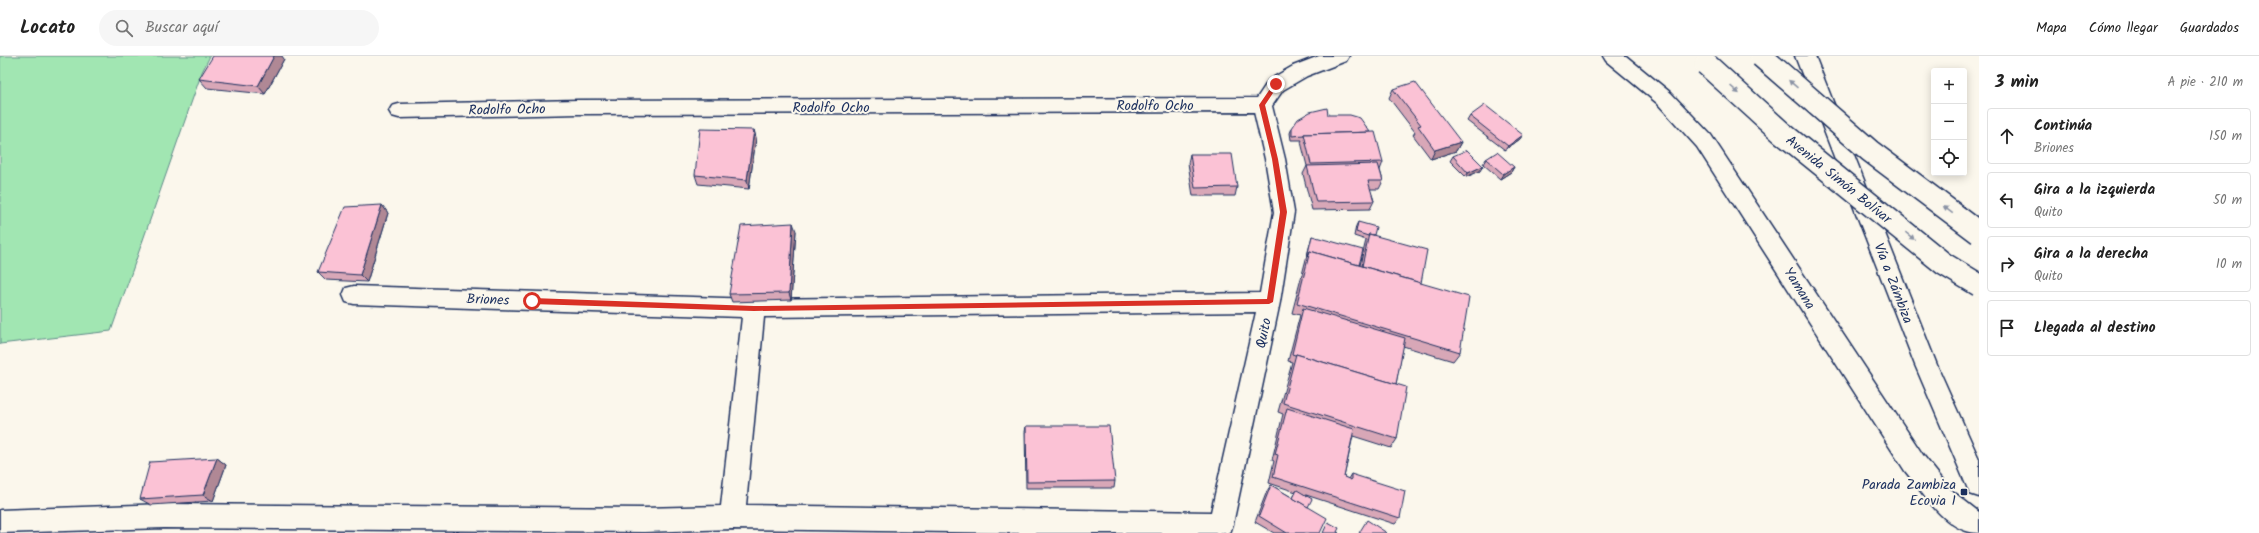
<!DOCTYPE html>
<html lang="es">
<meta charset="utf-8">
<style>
:root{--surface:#fff;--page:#f6f6f6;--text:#222;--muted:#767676;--line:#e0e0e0}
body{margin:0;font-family:Kalam,sans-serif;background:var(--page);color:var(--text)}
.controls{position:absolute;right:12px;top:12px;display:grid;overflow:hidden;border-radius:4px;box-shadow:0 2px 10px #0003}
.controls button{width:36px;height:36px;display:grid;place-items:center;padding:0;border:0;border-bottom:1px solid var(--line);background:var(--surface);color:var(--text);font:20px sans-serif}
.stop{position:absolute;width:12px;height:12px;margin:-9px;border:3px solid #d93025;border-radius:50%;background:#fff}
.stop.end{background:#d93025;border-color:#fff;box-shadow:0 1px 4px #0008}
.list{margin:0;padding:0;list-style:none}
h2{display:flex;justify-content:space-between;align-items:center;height:52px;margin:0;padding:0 16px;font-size:17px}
h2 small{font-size:13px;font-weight:400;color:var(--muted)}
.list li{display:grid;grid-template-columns:26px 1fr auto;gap:12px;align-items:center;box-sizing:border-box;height:56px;margin:0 8px 8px;padding:0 8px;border:1px solid var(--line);border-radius:4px}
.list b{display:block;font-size:15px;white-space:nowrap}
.list p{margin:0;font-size:13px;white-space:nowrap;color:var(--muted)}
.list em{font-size:13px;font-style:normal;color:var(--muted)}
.icon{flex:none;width:22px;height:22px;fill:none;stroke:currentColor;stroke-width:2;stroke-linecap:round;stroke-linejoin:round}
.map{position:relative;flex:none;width:1979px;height:477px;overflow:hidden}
header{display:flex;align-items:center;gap:24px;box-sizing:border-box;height:56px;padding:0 20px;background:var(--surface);border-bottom:1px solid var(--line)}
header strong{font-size:19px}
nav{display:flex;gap:22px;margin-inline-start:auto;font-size:14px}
.search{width:280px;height:36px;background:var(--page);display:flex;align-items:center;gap:10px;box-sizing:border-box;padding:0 14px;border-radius:22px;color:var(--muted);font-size:15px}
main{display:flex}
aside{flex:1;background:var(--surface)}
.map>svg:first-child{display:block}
.green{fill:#a1e6b2;stroke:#5e8a88}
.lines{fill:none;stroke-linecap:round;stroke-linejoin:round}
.minor-casing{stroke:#1b2f5e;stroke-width:3}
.minor{fill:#fbf7ec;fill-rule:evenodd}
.highway-bridge-casing{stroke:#1b2f5e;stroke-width:25;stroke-linecap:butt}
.highway-bridge{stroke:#fbf7ec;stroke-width:22}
.wall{fill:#d8a7b7;stroke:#1b2f5e}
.shaded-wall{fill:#b08895;stroke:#1b2f5e}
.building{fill:#fbc2d5;stroke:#1b2f5e}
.oneway{fill:#8b93a5}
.route{fill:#d93025}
.poi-dot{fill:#1b2f5e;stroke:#fbf7ec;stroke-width:1.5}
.labels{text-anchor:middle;stroke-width:4;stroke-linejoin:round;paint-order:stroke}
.street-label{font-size:14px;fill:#1b2f5e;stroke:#fbf7ec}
.poi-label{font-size:14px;fill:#1b2f5e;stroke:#fbf7ec;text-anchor:end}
</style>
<header>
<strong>Locato</strong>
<div class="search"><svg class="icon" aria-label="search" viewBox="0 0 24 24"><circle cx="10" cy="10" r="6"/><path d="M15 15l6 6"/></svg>Buscar aquí</div>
<nav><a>Mapa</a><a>Cómo llegar</a><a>Guardados</a></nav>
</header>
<main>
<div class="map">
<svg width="1979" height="477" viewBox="0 0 1979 477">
<rect width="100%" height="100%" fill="#fbf7ec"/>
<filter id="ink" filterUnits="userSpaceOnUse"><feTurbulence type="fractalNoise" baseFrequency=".025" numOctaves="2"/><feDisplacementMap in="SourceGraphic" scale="8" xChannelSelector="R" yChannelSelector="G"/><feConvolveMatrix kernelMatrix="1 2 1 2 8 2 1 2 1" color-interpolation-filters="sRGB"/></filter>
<g filter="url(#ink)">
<!-- green -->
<polygon class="green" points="0,0 210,0 202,16 111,275 0,288"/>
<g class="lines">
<!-- minor casing -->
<g class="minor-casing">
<g id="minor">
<path d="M1319 0H1349L1346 5 1307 20 1283 34 1272 50 1285 103 1294 156 1280 246 1233 468 1230 477H1021L732 473 644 476 164 472 0 477V454L164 448 644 452 721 450 742 261 354 248 346 246 343 239 346 232 354 230 754 243 1260 237 1274 156 1265 103 1254 56 578 58 399 62 392 60 389 55 392 50 399 48 578 44 1257 42 1269 24 1293 10ZM1256 256 1211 456 746 449 764 261Z"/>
<path d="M1603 0H1626L1671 37 1711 79 1923 399 1951 434 1979 456V477C1946 477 1924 438 1905 415L1697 91 1657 47 1606 5Z"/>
<polygon points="1795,0 1815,0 1937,309 1979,403 1979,441 1970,438 1915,309"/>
</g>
</g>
<!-- minor -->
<use href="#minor" class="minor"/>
<!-- highway-bridge casing -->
<g class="highway-bridge-casing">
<g id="highway-bridge">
<polyline points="1761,0 1870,95 1979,177"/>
<polyline points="1706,8 1781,76 1944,208 1979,229"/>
</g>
</g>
<!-- highway-bridge -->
<use href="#highway-bridge" class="highway-bridge"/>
</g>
<!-- wall -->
<g class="wall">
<polygon points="284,3 265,38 207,32 199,23"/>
<polygon points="1393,33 1461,86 1456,95 1431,103 1413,79 1415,76 1389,42"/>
<polygon points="1328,59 1383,106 1380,114 1383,125 1379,133 1370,133 1374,145 1370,153 1312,154 1303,118 1307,110 1301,86 1302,84 1291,84 1290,77 1292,72"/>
<polygon points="1470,60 1520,83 1505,94 1467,65"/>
<polygon points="754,74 756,82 749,133 698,128 695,119"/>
<polygon points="1190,98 1237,131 1235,140 1193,140 1188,107"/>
<polygon points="1453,100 1480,115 1466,121 1450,105"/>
<polygon points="1486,103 1514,111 1511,116 1500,123 1483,108"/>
<polygon points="382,149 388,157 367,226 326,224 318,216"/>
<polygon points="1358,166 1374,179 1421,227 1460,296 1453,305 1403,290 1396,328 1397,383 1391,392 1353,380 1344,421 1348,423 1351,418 1400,462 1395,468 1303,438 1308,451 1320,477 1274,477 1255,466 1267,435 1271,429 1293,442 1296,436 1269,427 1274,405 1272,404 1283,358 1278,356 1292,306 1288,305 1300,259 1292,257 1311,184 1312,180 1360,209 1366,184 1354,180 1356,170"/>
<polygon points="796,175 791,244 732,246 729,238"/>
<polygon points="1026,370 1115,425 1114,432 1026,432 1025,376"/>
<polygon points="217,402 226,409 213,445 151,449 140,443"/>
</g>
<!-- shaded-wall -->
<g class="shaded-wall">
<polygon points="274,0 282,0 284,3 265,38 258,30"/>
<polygon points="754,74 756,82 749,133 747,124"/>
<polygon points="1523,79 1520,83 1505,94 1508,90"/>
<polygon points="1461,86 1456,95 1431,103 1435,94"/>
<polygon points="1483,110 1480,115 1466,121 1468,117"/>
<polygon points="1514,111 1511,116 1500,123 1503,118"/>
<polygon points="382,149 388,157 367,226 360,219"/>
<polygon points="793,167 796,175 791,244 789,237"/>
<polygon points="217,402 226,409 213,445 203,439"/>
</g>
<!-- building -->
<g class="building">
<polygon points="213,0 274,0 258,30 199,23"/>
<polygon points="1415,26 1461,86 1435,94 1418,70 1421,69 1393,33"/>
<polygon points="1485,49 1523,79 1508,90 1470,60"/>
<polygon points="1327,52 1328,59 1350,59 1360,62 1370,76 1304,78 1304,79 1292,80 1292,72 1298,63 1310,56"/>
<polygon points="700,73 754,74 747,124 695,119"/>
<polygon points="1375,76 1383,106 1311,108 1304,78"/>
<polygon points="1467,94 1483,110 1468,117 1453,100"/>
<polygon points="1497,96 1514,111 1503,118 1486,103"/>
<polygon points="1190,98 1232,98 1237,131 1195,132"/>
<polygon points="1378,108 1383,125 1368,125 1374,145 1316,146 1307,110"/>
<polygon points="382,149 360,219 318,216 345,151"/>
<polygon points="1358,166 1376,171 1374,179 1369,178 1368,180 1356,176"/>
<polygon points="793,167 789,237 729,238 741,170"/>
<polygon points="1369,178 1427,194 1421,227 1362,210"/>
<polygon points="1312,180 1363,194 1359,209 1310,195 1307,201"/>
<polygon points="1310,195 1469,241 1460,296 1297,247"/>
<polygon points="1303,252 1405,282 1396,328 1296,298 1295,299 1292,298"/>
<polygon points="1296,298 1406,331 1397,383 1283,347"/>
<polygon points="1287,352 1354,373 1344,421 1351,424 1351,418 1405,435 1400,462 1273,421 1278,399 1275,398"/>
<polygon points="1026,370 1109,370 1115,425 1027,426"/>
<polygon points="217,402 203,439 140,443 150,406"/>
<polygon points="1271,429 1327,462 1320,477 1287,477 1259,460"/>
<polygon points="1297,434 1312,443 1308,451 1293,442"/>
<polygon points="1367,464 1387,477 1359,477"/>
<polygon points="1328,466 1339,472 1337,476 1339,477 1323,477"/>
</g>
<!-- one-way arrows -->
<defs><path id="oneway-solid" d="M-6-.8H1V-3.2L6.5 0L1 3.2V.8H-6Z"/></defs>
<g class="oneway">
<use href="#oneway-solid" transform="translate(1793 28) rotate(-139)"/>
<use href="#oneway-solid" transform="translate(1735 34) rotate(42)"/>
<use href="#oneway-solid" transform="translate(1948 154) rotate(-143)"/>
<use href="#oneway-solid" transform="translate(1910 180) rotate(39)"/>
</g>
</g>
<!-- route -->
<polygon class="route" points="1274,27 1279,28 1265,49 1278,103 1287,156 1273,246 1269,248 754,255 532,248 528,245 532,242 754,250 1267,243 1280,156 1272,103 1259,49"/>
<!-- markers -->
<rect class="poi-dot" x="1960" y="432" width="8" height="8" rx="2"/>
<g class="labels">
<!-- street labels -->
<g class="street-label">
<text x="1155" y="54">Rodolfo Ocho</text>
<text x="831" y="56">Rodolfo Ocho</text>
<text transform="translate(507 53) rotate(-1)" y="5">Rodolfo Ocho</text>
<text transform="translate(1839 123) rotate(39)" y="5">Avenida Simón Bolívar</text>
<text transform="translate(1894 227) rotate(69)" y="5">Vía a Zámbiza</text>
<text transform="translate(1800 232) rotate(58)" y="5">Yamana</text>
<text transform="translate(488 243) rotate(2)" y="5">Briones</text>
<text transform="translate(1263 277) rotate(-78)" y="5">Quito</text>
</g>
<!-- poi labels -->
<g class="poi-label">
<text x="1956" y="433">Parada Zambiza<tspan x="1956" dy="16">Ecovia 1</tspan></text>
</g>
</g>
</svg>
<div class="controls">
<button>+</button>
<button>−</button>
<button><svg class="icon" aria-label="locate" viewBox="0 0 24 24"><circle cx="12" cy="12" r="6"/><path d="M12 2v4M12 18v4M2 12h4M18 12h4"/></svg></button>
</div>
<div class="stop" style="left:532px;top:245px"></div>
<div class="stop end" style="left:1276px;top:28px"></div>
</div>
<aside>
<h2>3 min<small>A pie · 210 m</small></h2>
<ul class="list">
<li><svg class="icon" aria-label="ahead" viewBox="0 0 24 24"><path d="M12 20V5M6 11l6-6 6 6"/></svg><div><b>Continúa</b><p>Briones</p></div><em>150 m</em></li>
<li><svg class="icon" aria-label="left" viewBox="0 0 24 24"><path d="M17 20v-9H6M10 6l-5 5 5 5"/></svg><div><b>Gira a la izquierda</b><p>Quito</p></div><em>50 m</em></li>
<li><svg class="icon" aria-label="right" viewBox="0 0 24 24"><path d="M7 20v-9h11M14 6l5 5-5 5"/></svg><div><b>Gira a la derecha</b><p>Quito</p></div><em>10 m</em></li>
<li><svg class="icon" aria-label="arrive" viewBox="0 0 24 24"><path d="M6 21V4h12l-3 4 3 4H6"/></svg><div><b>Llegada al destino</b></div></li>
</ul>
</aside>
</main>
